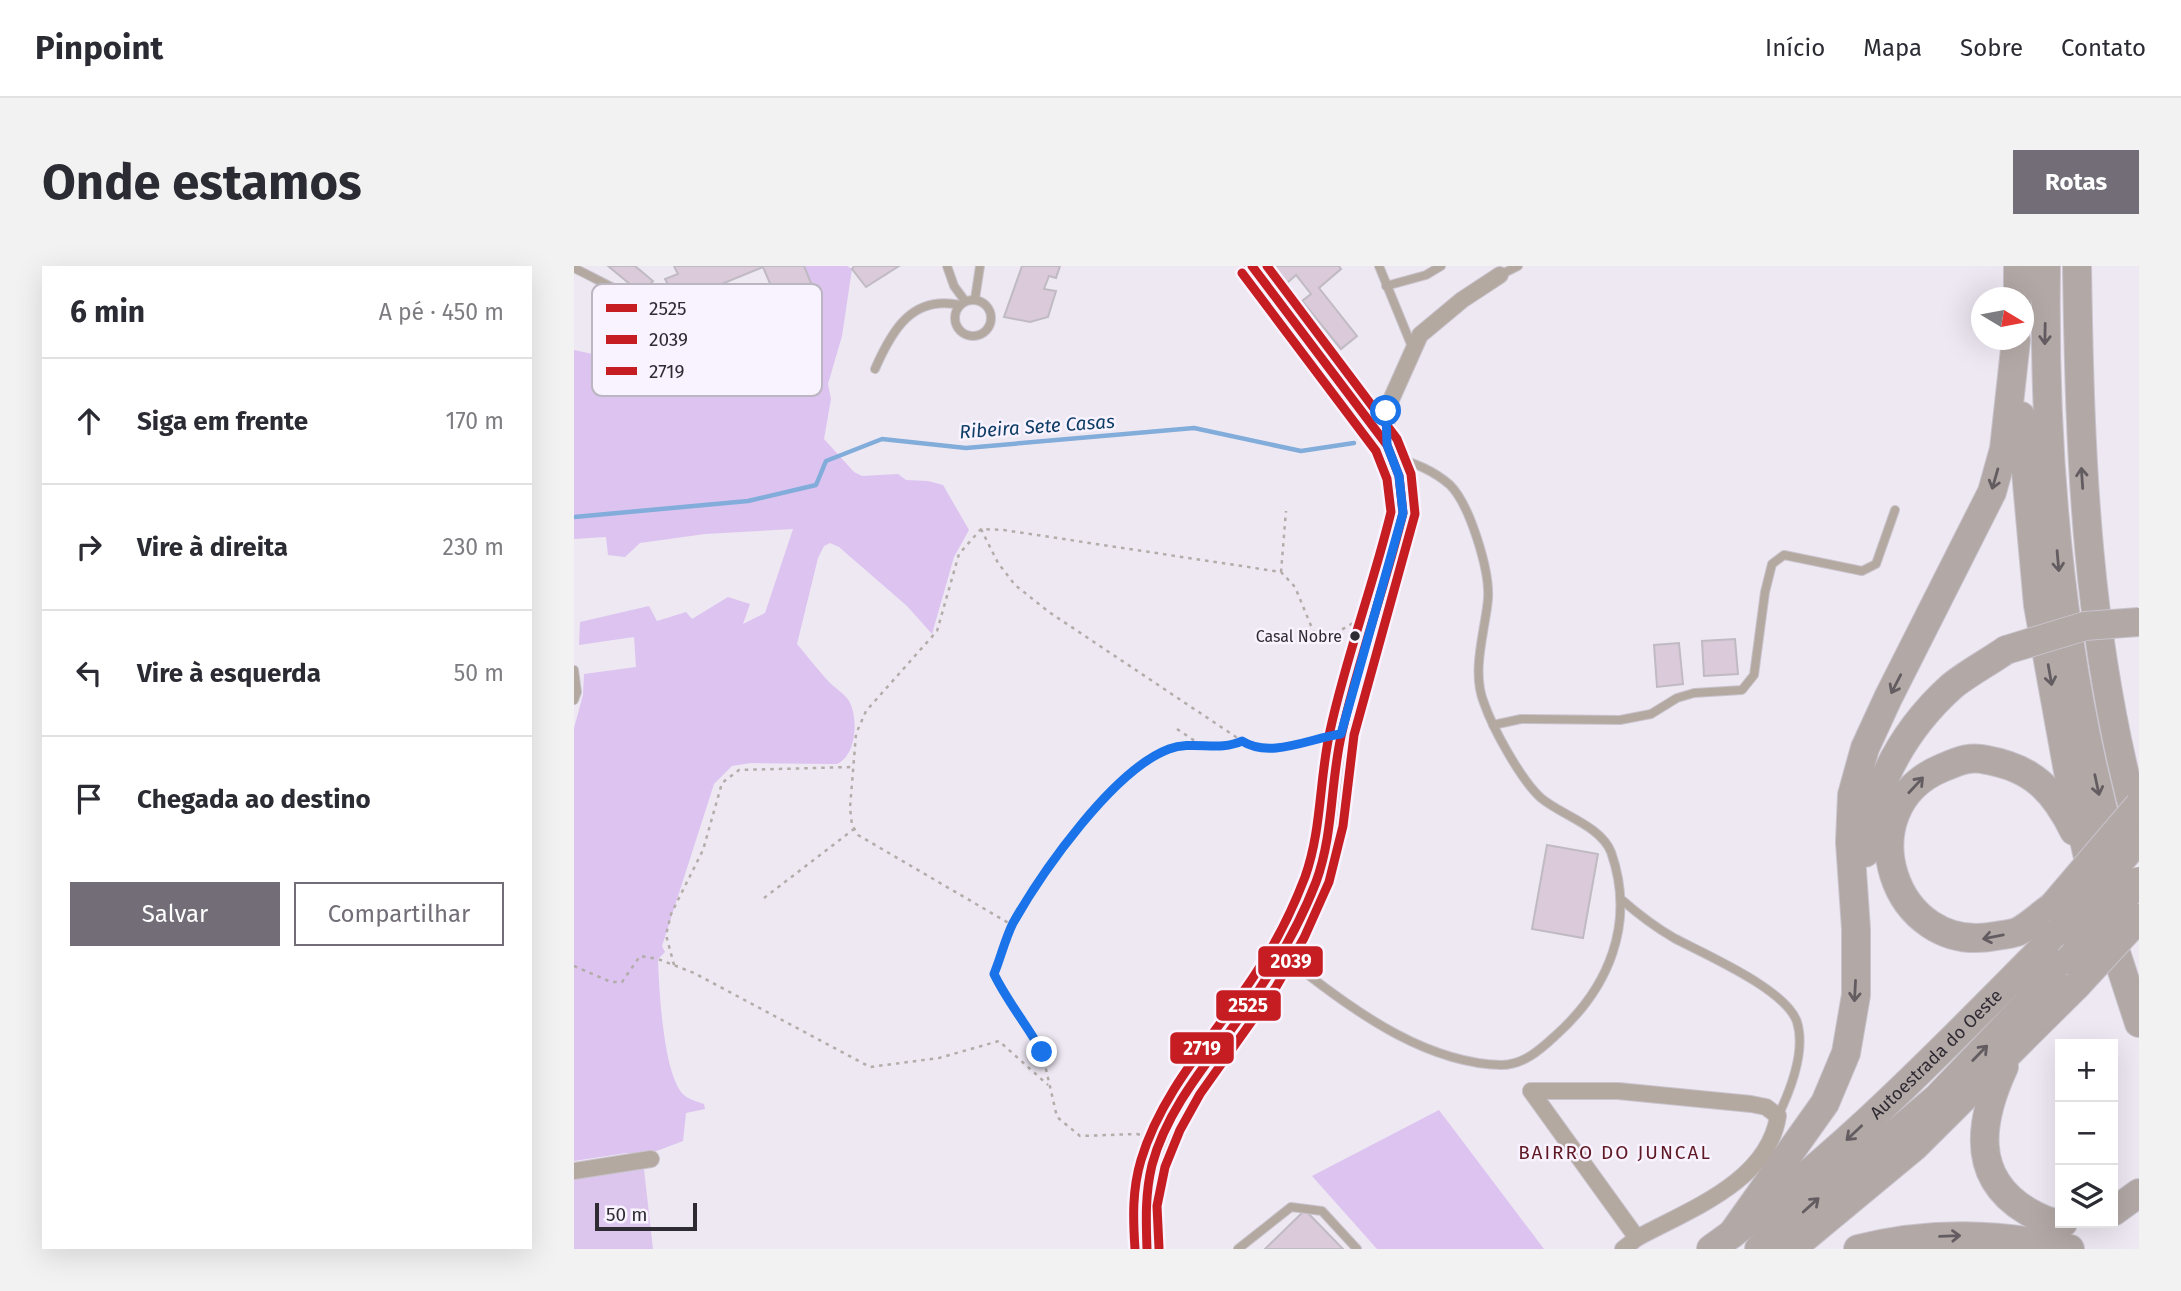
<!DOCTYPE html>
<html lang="pt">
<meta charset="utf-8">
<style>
:root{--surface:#fff;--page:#f2f2f3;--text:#2b2b33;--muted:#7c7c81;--line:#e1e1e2;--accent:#726d76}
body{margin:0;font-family:"Fira Sans",sans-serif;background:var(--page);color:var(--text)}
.controls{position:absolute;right:21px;bottom:21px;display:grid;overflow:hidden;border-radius:0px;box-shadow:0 7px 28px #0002}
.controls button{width:63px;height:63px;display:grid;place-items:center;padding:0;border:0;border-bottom:2px solid var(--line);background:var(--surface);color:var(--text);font:35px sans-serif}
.compass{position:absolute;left:1397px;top:21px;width:63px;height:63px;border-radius:50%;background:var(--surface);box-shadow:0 7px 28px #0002;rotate:100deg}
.scale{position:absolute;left:21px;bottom:18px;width:102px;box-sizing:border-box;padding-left:7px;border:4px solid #2f2b33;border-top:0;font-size:19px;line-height:24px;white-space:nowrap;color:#2f2b33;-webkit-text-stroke:5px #f9f2ff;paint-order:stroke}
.stop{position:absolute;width:21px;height:21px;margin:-16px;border:5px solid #1a73e8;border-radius:50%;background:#fff}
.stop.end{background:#1a73e8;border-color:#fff;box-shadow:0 2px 7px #0008}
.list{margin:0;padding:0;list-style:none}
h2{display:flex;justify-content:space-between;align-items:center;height:91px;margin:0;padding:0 28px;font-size:30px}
h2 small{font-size:23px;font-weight:400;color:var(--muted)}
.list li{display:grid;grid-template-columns:46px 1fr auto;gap:21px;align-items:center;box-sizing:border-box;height:126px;padding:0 28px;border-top:2px solid var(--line)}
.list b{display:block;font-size:26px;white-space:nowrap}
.list em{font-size:23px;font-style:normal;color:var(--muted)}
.actions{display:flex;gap:14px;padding:21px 28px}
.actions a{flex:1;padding:16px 0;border:2px solid var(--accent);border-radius:0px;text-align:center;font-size:24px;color:var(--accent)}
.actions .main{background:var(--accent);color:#fff}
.icon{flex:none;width:38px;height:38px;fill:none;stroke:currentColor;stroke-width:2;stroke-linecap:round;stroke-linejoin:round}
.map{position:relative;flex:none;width:1565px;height:983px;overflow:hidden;border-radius:0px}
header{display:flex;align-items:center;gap:42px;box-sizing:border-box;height:98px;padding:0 35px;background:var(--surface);border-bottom:2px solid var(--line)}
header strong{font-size:33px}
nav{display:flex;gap:38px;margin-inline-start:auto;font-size:24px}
.intro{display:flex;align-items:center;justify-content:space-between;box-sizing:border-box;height:168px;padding:0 42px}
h1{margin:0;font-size:49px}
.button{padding:18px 32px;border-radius:0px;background:var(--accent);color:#fff;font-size:24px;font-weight:700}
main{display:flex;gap:42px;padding:0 42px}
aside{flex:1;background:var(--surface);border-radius:0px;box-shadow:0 7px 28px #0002}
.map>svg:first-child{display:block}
.green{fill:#dcc6ee}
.forest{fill:#dcc3f0}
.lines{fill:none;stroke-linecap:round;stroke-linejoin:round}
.stream{stroke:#82acda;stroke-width:4.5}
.building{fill:#dacada;stroke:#c0bac2;stroke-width:2}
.service-casing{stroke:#c8c3cc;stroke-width:10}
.minor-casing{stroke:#c8c3cc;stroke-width:18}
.tertiary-casing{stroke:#c8c3cc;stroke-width:21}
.motorway-casing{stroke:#c8c3cc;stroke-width:30}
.path{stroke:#b3aca9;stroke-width:2.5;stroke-dasharray:3.5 5;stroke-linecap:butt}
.service{stroke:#b4a9a0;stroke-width:8}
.minor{stroke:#b4a9a0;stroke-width:16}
.tertiary{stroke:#b4a9a0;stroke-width:19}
.motorway{stroke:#b2a8a6;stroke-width:28}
.motorway-bridge-casing{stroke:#c8c3cc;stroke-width:30;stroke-linecap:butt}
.motorway-bridge{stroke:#b2a8a6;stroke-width:28}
.bus-1-casing{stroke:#f9f2ff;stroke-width:14}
.bus-2-casing{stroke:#f9f2ff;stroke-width:14}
.bus-3-casing{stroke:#f9f2ff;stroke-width:14}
.bus-1{stroke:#c61d23;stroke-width:9}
.bus-2{stroke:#c61d23;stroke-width:9}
.bus-3{stroke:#c61d23;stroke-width:9}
.oneway{stroke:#635d61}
.route{stroke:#1a73e8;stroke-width:9}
.bus-dot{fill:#2f2b33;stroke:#f9f2ff;stroke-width:2.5}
.labels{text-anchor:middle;stroke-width:5;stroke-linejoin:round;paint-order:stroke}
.bus-label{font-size:16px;fill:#2f2b33;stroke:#f9f2ff;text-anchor:end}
.street-label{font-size:18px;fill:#2f2b33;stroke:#f9f2ff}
.water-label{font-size:19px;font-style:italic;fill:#0e3d65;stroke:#f9f2ff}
.neighbourhood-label{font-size:19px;letter-spacing:2px;fill:#5e1924;stroke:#f9f2ff}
.key{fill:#f9f2ff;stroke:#bcb6c2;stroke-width:2}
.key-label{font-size:19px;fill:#2f2b33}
.line-badge{stroke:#f9f2ff;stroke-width:2.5}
.badge-label{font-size:19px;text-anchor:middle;font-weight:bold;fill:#fff}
</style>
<header>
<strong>Pinpoint</strong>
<nav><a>Início</a><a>Mapa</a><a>Sobre</a><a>Contato</a></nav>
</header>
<div class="intro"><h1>Onde estamos</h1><a class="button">Rotas</a></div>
<main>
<aside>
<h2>6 min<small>A pé · 450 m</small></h2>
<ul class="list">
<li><svg class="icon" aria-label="ahead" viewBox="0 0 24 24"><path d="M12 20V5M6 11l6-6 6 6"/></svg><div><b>Siga em frente</b></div><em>170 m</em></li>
<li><svg class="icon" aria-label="right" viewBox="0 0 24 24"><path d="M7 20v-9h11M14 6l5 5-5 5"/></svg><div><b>Vire à direita</b></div><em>230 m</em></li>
<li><svg class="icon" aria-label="left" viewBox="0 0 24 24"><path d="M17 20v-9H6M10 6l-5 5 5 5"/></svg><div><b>Vire à esquerda</b></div><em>50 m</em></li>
<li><svg class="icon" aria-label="arrive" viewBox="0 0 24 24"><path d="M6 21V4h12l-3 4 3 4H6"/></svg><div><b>Chegada ao destino</b></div></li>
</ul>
<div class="actions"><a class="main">Salvar</a><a>Compartilhar</a></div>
</aside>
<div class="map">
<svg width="1565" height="983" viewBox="0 0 1565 983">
<rect width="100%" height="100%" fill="#eee8f3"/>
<!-- green -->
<polygon class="green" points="70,903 79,983 0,983 0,911"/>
<!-- forest -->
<g class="forest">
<path d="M230 0H273L278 3 268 70 254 118 257 133 250 173 280 206 288 210 324 208 332 214 354 215 369 219 395 264 380 291 358 368 333 340 265 281 256 277 250 280 244 292 223 378C234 391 244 404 255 416 261 422 271 428 275 435 285 453 282 490 263 498L177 497 158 500 140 518 88 680 91 686 84 693C85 721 89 810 110 829 114 833 124 836 130 838L131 843 112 847 109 875 72 889 52 887 0 895V462L9 429 10 408 62 401 60 371 5 379 6 356 75 340 83 355 112 346 118 353 154 331 176 338 169 358 191 347 219 263 131 268 66 277 51 291 34 289 32 271 0 273V84L61 97 75 61 72 48 74 42 153 79 178 68 207 43 242 29Z"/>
<polygon points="865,844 970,983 803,983 738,910"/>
</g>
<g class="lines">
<!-- stream -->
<polyline class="stream" points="0,251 174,235 242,219 252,195 308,173 392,182 620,162 727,185 780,177"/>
</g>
<!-- building -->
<g class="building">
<polygon points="34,0 61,0 79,15 68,28"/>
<polygon points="100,0 230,0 242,29 207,43 189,1 145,19 147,23 119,35 117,30 104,36 91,13 104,8"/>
<polygon points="280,0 325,0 292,21 278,3"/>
<polygon points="448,0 486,0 482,12 475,10 470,23 482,25 474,51 456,56 430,51"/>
<polygon points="700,0 765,0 767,3 745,22 783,70 767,83 728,35 737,28 722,9 713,17"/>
<polygon points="1161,373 1164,408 1130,410 1128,375"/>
<polygon points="1105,377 1109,418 1083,421 1080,379"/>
<polygon points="973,579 1024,588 1009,672 958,663"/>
<polygon points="731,944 769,983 691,983"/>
</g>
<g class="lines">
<!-- service casing -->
<g class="service-casing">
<g id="service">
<polyline points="373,0 380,20 391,35"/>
<polyline points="805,0 839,83"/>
<path d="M0 2C56 29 102 65 163 27"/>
<polyline points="926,9 944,0"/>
<polyline points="812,20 852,9 867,0"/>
<polyline points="401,33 406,0"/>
<circle cx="399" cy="52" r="18"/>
<path d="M301 103C318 64 338 29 386 39"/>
<polyline points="0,404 3,426 0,434"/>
<polyline points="919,459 947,453 1046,454 1077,448 1103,432 1120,427 1168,424 1180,409 1191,326 1198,298 1210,289 1288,305 1302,298 1321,244"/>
<path d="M1048 634C1064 648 1081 661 1100 672 1130 688 1212 723 1223 756 1232 785 1216 825 1204 850"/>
<path d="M733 708C787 750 855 797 927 799 949 799 966 784 981 770 1035 722 1062 657 1037 586 1027 560 987 549 967 532 947 514 919 463 910 437 897 405 911 366 914 333 916 305 896 239 876 219 859 204 840 197 820 191"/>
<polyline points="664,983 717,941 748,945 783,983"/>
</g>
</g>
<!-- minor casing -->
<g class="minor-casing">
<g id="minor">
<polyline points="813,179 812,145 846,69 888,34 926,9"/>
<path d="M957 825H1044L1177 838 1192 841 1204 850C1194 916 1114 944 1063 972"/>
<polyline points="957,825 1063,972 1049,983"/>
<polyline points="0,905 77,893"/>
</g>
</g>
<!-- tertiary casing -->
<g class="tertiary-casing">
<path id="tertiary" d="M573 983C552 860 662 777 713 679 730 647 748 607 755 571 762 537 760 500 768 466 786 392 812 321 829 247L825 210 813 179 678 0"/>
</g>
<!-- motorway casing -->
<g class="motorway-casing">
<g id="motorway">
<path d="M1472 0C1469 200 1487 400 1542 593"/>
<path d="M1503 0C1506 195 1512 374 1565 564"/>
<polyline points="1444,32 1444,0"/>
<polyline points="1447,150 1464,339 1494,505 1520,617"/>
<path d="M1291 587C1299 520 1328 465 1378 420 1394 407 1415 396 1432 384"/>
<path d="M1478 641C1467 648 1456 660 1443 666 1437 668 1429 669 1422 670 1318 691 1272 542 1368 502 1385 495 1395 490 1413 494 1458 502 1480 524 1500 565"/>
<polyline points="1533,659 1565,757"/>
<path d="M1430 801C1406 853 1395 910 1453 945 1464 951 1476 958 1489 957"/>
<polyline points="1539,946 1565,927"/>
<polyline points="1158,968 1251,837 1272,787 1282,729 1282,663 1276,576 1278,529 1291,482 1314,432 1418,226 1430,183 1442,74"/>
<path id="s1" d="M1137 983C1267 892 1375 776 1486 665"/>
<polyline points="1185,983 1363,832 1495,694"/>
<polyline points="1217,983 1340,881 1503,719"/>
<path d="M1284 983C1357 965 1423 967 1496 983"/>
</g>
</g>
<!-- path -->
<g class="path">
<polyline points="407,263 424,297 441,319 475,346 677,481 718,480 750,470"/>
<polyline points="707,306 712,245"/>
<polyline points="603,463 627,479"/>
<polyline points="190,632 280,563"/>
<path d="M438 659C474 605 532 507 594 483 618 474 645 486 668 475"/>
<polyline points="100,699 92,669 97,648 129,584 148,517 165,504 278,501"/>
<polyline points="0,700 37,716 48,716 66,690 84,693 120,707 296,801 365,792 425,775 474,819"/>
<polyline points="574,871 563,868 506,870 483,851 468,786 446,748 430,730 420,708 438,659 284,569 278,559 276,542 282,468 292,445 363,365 385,288 407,263 430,264 707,306 721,321 740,367 753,372 781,356"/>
</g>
<!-- service -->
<use href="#service" class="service"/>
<!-- minor -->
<use href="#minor" class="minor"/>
<!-- tertiary -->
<use href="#tertiary" class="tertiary"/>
<!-- motorway -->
<use href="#motorway" class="motorway"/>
<!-- motorway-bridge casing -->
<g class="motorway-bridge-casing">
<g id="motorway-bridge">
<polyline points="1432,384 1511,360 1565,356"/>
<polyline points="1478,641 1565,539"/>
<polyline points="1486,665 1565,573"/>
<polyline points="1495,694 1565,615"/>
<polyline points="1503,719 1565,652"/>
</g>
</g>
<!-- motorway-bridge -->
<use href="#motorway-bridge" class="motorway-bridge"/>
<!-- bus-1 casing -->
<g class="bus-1-casing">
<path id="bus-1" d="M573 983C572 954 571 928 578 899 593 843 634 796 667 750 697 708 723 665 742 616 760 567 756 516 768 466 785 392 811 321 829 247L825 210 813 179 678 0"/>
</g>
<!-- bus-2 casing -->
<g class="bus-2-casing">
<polyline id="bus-2" points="585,982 583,940 591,901 606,864 626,828 702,721 730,672 755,616 769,560 780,469 841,248 837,208 823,173 693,0"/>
</g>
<!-- bus-3 casing -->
<g class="bus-3-casing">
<path id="bus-3" d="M561 983C559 953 558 924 567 894 588 824 641 769 680 710 701 679 718 645 731 611 748 563 745 514 756 465 772 391 799 320 817 246L813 213 802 185 668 7"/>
</g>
<!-- bus-1 -->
<use href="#bus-1" class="bus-1"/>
<!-- bus-2 -->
<use href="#bus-2" class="bus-2"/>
<!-- bus-3 -->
<use href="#bus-3" class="bus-3"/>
</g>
<!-- one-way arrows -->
<defs><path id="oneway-shaft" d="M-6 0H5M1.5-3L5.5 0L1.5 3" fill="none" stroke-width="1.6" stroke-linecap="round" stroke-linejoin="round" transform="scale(1.75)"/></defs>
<g class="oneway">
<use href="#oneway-shaft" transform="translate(1471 68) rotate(91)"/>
<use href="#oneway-shaft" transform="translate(1508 212) rotate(-94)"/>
<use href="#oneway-shaft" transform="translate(1421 213) rotate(106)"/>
<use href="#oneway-shaft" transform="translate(1484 295) rotate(85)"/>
<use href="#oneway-shaft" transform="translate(1476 409) rotate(80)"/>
<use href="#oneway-shaft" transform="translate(1322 418) rotate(117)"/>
<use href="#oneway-shaft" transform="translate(1342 519) rotate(-47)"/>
<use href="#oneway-shaft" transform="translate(1523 519) rotate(78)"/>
<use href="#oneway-shaft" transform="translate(1419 671) rotate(169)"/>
<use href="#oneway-shaft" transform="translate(1281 725) rotate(93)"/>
<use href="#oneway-shaft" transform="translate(1406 787) rotate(-46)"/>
<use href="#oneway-shaft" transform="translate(1280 867) rotate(137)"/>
<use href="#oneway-shaft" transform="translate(1237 939) rotate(-42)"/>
<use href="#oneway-shaft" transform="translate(1376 970) rotate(-2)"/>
</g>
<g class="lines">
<!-- route -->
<path class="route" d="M468 786C453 759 433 735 420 708 427 691 431 673 439 657 468 606 539 504 595 483 619 474 645 486 668 475 696 493 737 472 767 468L829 247 825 210 813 179 812 145"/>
</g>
<!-- markers -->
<circle class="bus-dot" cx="781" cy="370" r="6"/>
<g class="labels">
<!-- bus labels -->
<g class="bus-label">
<text x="768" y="376">Casal Nobre</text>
</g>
<!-- street labels -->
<g class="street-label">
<text dy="6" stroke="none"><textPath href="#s1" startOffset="298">Autoestrada do Oeste</textPath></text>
</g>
<!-- water labels -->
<g class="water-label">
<text transform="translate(463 160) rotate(-4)" y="7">Ribeira Sete Casas</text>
</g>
<!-- neighbourhood labels -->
<g class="neighbourhood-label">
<text x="1041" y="893">BAIRRO DO JUNCAL</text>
</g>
</g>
<!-- legend -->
<rect x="18" y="18" width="230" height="112" rx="10" class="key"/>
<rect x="32" y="38" width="31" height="8" fill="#c61d23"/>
<rect x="32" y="69" width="31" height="9" fill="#c61d23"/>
<rect x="32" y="101" width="31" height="8" fill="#c61d23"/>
<g class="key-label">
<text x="75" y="49">2525</text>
<text x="75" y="80">2039</text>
<text x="75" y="112">2719</text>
</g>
<g class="line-badge">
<rect x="683" y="679" width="67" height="33" rx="7" fill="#c61d23"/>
<rect x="641" y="723" width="67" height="33" rx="7" fill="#c61d23"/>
<rect x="595" y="765" width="66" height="34" rx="7" fill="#c61d23"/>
</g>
<g class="badge-label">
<text x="717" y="702">2039</text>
<text x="674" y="746">2525</text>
<text x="628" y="789">2719</text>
</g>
</svg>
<div class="controls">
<button>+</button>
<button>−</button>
<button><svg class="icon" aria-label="layers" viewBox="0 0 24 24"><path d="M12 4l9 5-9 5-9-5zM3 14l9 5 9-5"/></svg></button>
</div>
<svg class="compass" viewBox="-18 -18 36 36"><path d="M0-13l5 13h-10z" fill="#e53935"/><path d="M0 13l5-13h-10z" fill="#7c7c81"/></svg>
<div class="scale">50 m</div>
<div class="stop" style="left:812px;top:145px"></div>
<div class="stop end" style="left:468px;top:786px"></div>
</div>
</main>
